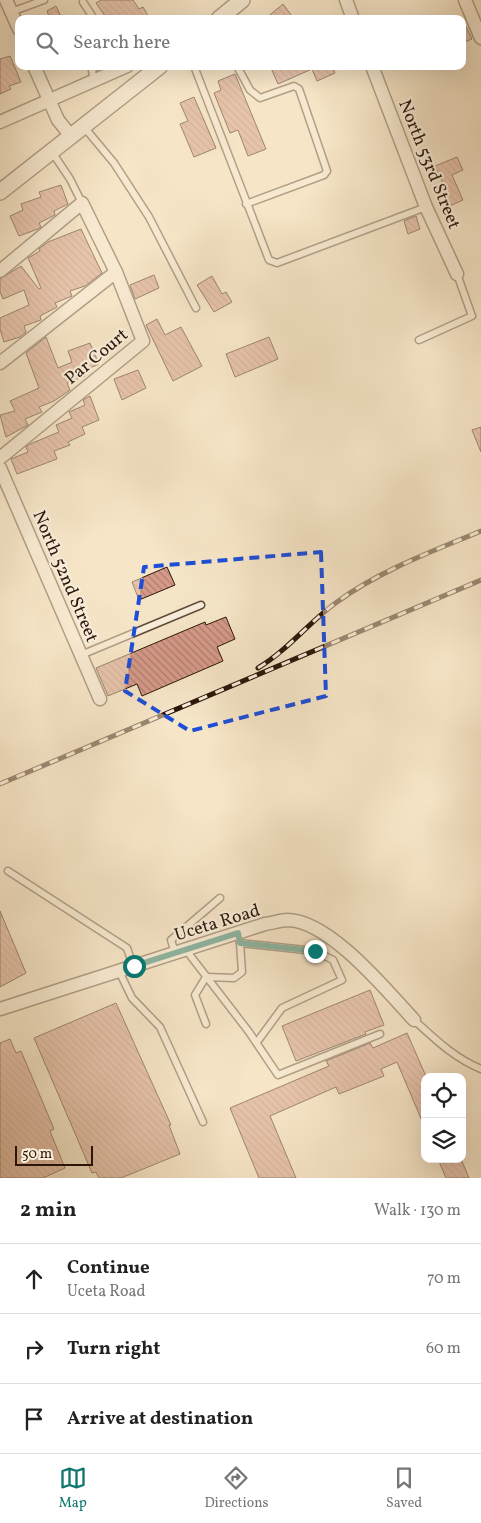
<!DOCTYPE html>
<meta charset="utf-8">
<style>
:root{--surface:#fff;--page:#f2f2f2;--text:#222;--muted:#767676;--line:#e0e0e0;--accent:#0f766e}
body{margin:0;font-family:Vollkorn,serif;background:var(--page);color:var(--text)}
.controls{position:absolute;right:15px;bottom:15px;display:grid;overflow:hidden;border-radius:10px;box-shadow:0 5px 20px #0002}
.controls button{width:45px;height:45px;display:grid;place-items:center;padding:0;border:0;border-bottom:1px solid var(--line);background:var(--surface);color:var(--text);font:25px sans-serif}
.scale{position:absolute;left:15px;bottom:12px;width:78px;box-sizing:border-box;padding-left:5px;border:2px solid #2d1609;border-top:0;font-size:14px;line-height:18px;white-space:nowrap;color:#2d1609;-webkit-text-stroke:4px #f8eedb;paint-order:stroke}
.stop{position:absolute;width:15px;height:15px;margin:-11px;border:4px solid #0f766e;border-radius:50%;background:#fff}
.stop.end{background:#0f766e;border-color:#fff;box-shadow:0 1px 5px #0008}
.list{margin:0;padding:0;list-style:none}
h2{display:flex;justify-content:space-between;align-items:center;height:65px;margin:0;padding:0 20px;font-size:21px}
h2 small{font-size:16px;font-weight:400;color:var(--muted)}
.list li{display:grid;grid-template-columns:32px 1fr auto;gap:15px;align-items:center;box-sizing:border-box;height:70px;padding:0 20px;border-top:1px solid var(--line)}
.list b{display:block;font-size:19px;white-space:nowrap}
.list p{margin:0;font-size:16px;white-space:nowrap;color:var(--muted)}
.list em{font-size:16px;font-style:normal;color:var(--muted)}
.icon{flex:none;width:28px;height:28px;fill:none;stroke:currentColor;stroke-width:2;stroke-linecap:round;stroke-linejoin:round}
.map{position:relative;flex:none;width:481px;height:1178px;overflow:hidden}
.search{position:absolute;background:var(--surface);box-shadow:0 5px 20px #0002;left:15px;right:15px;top:15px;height:55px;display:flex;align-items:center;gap:12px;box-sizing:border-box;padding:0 18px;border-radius:10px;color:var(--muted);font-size:19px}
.sheet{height:275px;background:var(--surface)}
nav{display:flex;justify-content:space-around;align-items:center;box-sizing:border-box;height:70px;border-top:1px solid var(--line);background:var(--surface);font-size:14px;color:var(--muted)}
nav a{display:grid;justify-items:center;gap:2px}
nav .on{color:var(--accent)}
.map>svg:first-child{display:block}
.building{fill:url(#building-back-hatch);stroke:#2d1609}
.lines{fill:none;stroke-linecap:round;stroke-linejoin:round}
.service-casing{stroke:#5f4a38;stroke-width:9}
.minor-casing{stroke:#5f4a38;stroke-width:15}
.tertiary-casing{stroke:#5f4a38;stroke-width:18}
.service{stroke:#f8eedb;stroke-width:6}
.minor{stroke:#f8eedb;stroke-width:12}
.tertiary{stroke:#f8eedb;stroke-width:15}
.rail-casing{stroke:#2d1609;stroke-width:5}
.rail{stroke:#f8eedb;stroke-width:3;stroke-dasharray:9;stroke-linecap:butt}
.route{stroke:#0f766e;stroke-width:6}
.marked{fill:none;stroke:#1d4ed8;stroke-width:4;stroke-dasharray:10 6;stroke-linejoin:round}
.labels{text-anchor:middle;stroke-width:4.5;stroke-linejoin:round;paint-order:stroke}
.street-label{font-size:18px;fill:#2d1609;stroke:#f8eedb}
</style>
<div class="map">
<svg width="481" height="1178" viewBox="0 0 481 1178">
<defs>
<pattern id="building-back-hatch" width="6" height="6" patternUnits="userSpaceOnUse" patternTransform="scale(1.25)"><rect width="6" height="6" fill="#d69a89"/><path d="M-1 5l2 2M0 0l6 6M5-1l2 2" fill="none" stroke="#ae7d6e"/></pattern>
</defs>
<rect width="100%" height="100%" fill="#f5e5c7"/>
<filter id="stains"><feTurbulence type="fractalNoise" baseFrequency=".004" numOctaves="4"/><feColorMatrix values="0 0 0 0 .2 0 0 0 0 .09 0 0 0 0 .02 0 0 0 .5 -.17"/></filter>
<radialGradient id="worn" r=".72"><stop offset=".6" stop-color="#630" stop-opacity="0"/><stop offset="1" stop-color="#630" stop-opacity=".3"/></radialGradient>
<!-- building -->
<g class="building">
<polygon points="101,0 133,0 139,9 143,7 150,19 107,19 96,3"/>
<polygon points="283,4 294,19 265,19"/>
<polygon points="56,6 62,19 50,19 47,11"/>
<polygon points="462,18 472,39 462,43"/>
<polygon points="10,56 21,82 9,86 11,89 0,94 0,59"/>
<polygon points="270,66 332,66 335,73 317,81 312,69 278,84"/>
<polygon points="235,74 266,149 248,156 238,130 230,133 214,93 221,90 218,81"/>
<polygon points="194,97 216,148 194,157 180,124 188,121 180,103"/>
<polygon points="457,157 463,170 452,175 463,200 447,207 442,195 447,193 435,166"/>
<polygon points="61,185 68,204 54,211 55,215 39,223 41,227 38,229 19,236 10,216 23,210 21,204 41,197 39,192"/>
<polygon points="416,216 420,229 408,234 404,221"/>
<polygon points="81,229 102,273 85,286 70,291 72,296 55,303 57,307 40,316 41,320 24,326 26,332 20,337 4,342 0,329 0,318 29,305 24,290 3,299 0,292 0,279 21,266 39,289 41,288 28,258 40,251 39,249 48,242"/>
<polygon points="154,275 159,288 135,299 130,285"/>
<polygon points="212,276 222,294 226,292 232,302 214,312 197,285"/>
<polygon points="157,319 165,335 181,327 202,366 173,381 146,325"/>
<polygon points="46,337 58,368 72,362 68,351 90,343 99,364 83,371 85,376 67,383 70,390 54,401 39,407 42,412 25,419 28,425 6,437 0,415 15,411 10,401 39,388 26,353"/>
<polygon points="269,337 278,359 235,377 226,354"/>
<polygon points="138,370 146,388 122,400 114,379"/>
<polygon points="90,396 99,420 82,427 85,434 68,442 70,445 54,451 57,459 17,474 11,459 28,452 26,447 30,444 59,432 56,425 72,418 69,412 85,405 83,400"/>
<polygon points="481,427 481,452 472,430"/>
<polygon points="167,567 175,585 139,600 132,582"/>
<polygon points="226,617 235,639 217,647 223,661 142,696 137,684 108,696 96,668 205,622 206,625"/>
<polygon points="0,911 26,973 0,987"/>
<polygon points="370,990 384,1025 365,1032 366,1034 296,1061 282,1026"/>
<polygon points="116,1003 171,1125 169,1125 180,1154 121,1178 99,1178 96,1172 92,1173 34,1038"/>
<polygon points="407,1033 425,1074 425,1128 397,1062 381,1069 384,1076 339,1094 336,1087 270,1116 296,1178 259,1178 230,1108 329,1066 326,1061 370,1043 373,1048"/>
<polygon points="10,1039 16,1053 21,1051 54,1129 50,1131 65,1168 43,1178 0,1178 0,1043"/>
<polygon points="438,1159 461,1159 469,1178 446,1178"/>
</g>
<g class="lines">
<!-- service casing -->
<g class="service-casing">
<g id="service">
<polyline points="83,2 94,19"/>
<polyline points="11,12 44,0"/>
<polyline points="194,66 269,260 277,263 426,207"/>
<polyline points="237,66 250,90 260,98 294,86 299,89 327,171 324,175 246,204"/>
<polyline points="94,81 92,71 95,66"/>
<polyline points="84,127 114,163 149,217 196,308"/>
<polyline points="52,152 70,179 82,203"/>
<polyline points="419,340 472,316 457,274"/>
<polyline points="81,655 201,605"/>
<polyline points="8,871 127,948 133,966"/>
<polyline points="238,933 240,943 315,951 333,960 342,980 282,1008 257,1042"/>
<polyline points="186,950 249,1032 278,1075 380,1034"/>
<polyline points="175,953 171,940 220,898"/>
<polyline points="119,971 132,998 160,1027 203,1122"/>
<path d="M414 1020C435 1039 454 1058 481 1069"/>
<polyline points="206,1024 195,995 206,977 234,978 242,972 240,943"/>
</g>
</g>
<!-- minor casing -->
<g class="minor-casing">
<g id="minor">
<polyline points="6,0 19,29"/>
<polyline points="346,0 353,19"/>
<polyline points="465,0 481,38"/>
<polyline points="34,66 58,120 71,136"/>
<polyline points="372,66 426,207 457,274"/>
<polyline points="0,122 127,66"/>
<polyline points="0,271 82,203 116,272 143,341 0,458"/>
<polyline points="0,363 116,272"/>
<polyline points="0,468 100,699"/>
<path d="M0 1009 265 924C273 923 281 920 288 920 330 921 387 991 414 1020"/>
</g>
</g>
<!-- tertiary casing -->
<g class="tertiary-casing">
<g id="tertiary">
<polyline points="219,19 242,0"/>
<polyline points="0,192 160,66"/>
</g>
</g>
<!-- service -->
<use href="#service" class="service"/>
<!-- minor -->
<use href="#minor" class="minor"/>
<!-- tertiary -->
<use href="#tertiary" class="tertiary"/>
<!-- rail casing -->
<g class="rail-casing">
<g id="rail">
<path d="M258 668C288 650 309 622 337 602 381 570 431 552 481 531"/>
<polyline points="0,784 481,580"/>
</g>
</g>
<!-- rail -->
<use href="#rail" class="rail"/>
</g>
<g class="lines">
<!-- route -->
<polyline class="route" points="134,966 238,933 240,943 315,951"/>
</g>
<!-- marked area -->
<path d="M0 0H481V1178H0ZM321 552 326 696 190 731 125 691 144 567Z" fill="#f5e5c7" fill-opacity=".55" fill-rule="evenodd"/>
<path class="marked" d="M321 552 326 696 190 731 125 691 144 567Z"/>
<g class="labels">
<!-- street labels -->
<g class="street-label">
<text transform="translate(430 164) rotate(68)" y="6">North 53rd Street</text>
<text transform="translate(96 356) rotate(-40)" y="6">Par Court</text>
<text transform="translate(66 576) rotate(67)" y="6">North 52nd Street</text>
<text transform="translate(217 922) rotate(-17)" y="6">Uceta Road</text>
</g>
</g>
<rect width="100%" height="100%" filter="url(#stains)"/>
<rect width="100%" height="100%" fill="url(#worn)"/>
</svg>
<div class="controls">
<button><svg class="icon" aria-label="locate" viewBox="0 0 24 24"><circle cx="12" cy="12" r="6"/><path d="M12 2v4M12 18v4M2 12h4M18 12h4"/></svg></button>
<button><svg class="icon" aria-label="layers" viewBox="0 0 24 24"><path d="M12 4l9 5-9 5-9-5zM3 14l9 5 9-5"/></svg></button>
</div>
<div class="scale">50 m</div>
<div class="stop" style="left:134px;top:966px"></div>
<div class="stop end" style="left:315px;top:951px"></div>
<div class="search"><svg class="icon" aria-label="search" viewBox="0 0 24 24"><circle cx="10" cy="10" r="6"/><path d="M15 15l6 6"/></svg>Search here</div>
</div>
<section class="sheet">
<h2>2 min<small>Walk · 130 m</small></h2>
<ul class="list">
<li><svg class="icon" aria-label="ahead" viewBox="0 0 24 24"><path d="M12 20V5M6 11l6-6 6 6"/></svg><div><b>Continue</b><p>Uceta Road</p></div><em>70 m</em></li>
<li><svg class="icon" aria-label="right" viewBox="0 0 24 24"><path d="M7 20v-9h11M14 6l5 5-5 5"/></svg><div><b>Turn right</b></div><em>60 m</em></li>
<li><svg class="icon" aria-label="arrive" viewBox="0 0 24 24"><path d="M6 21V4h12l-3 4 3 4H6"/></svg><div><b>Arrive at destination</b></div></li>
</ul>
</section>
<nav>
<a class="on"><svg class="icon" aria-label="map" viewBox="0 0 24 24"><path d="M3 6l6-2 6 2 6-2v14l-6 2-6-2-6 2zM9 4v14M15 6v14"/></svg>Map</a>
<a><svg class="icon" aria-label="directions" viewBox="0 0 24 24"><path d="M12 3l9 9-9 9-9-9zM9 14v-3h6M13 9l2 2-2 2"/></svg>Directions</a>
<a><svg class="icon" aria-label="saved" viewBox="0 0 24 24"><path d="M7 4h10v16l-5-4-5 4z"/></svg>Saved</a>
</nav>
